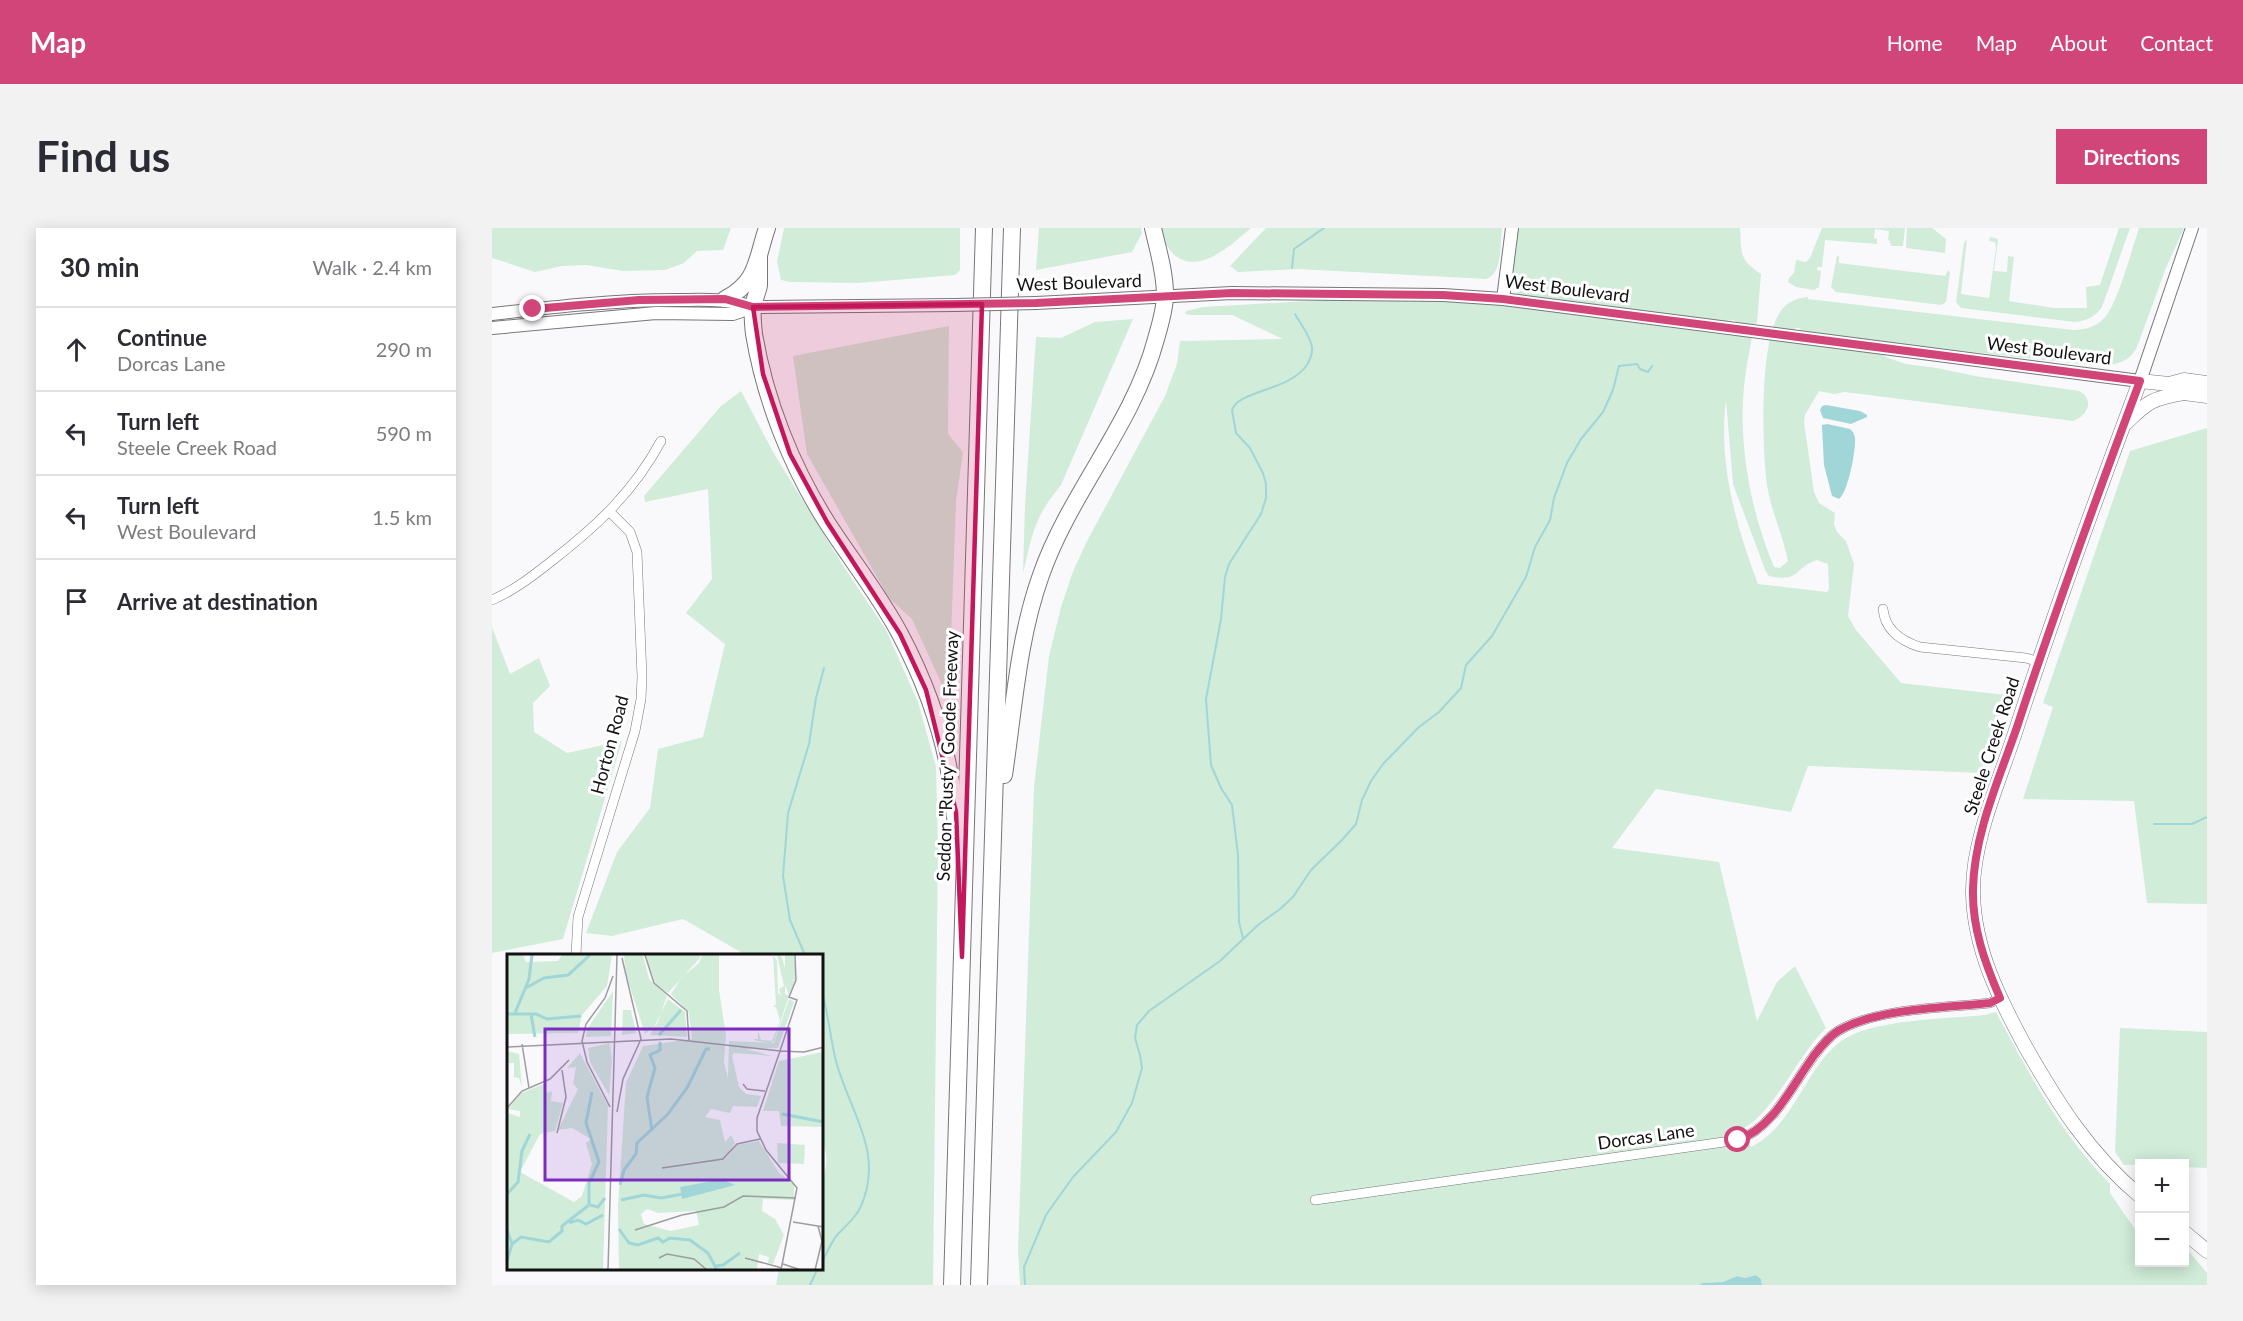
<!DOCTYPE html>
<meta charset="utf-8">
<style>
:root{--surface:#fff;--page:#f2f2f3;--text:#2b2b33;--muted:#7c7c81;--line:#e1e1e2;--accent:#d14578}
body{margin:0;font-family:Lato,sans-serif;background:var(--page);color:var(--text)}
.controls{position:absolute;right:18px;bottom:18px;display:grid;overflow:hidden;border-radius:0px;box-shadow:0 3px 15px #0003}
.controls button{width:54px;height:54px;display:grid;place-items:center;padding:0;border:0;border-bottom:2px solid var(--line);background:var(--surface);color:var(--text);font:30px sans-serif}
.stop{position:absolute;width:18px;height:18px;margin:-14px;border:4px solid #d14578;border-radius:50%;background:#fff}
.stop.end{background:#d14578;border-color:#fff;box-shadow:0 2px 6px #0008}
.list{margin:0;padding:0;list-style:none}
h2{display:flex;justify-content:space-between;align-items:center;height:78px;margin:0;padding:0 24px;font-size:26px}
h2 small{font-size:20px;font-weight:400;color:var(--muted)}
.list li{display:grid;grid-template-columns:39px 1fr auto;gap:18px;align-items:center;box-sizing:border-box;height:84px;padding:0 24px;border-top:2px solid var(--line)}
.list b{display:block;font-size:22px;white-space:nowrap}
.list p{margin:0;font-size:20px;white-space:nowrap;color:var(--muted)}
.list em{font-size:20px;font-style:normal;color:var(--muted)}
.icon{flex:none;width:33px;height:33px;fill:none;stroke:currentColor;stroke-width:2;stroke-linecap:round;stroke-linejoin:round}
.map{position:relative;flex:none;width:1715px;height:1057px;overflow:hidden;border-radius:0px}
header{display:flex;align-items:center;gap:36px;box-sizing:border-box;height:84px;padding:0 30px;background:var(--accent);color:#fff}
header strong{font-size:28px}
nav{display:flex;gap:33px;margin-inline-start:auto;font-size:21px}
.intro{display:flex;align-items:center;justify-content:space-between;box-sizing:border-box;height:144px;padding:0 36px}
h1{margin:0;font-size:42px}
.button{padding:15px 27px;border-radius:0px;background:var(--accent);color:#fff;font-size:21px;font-weight:700}
main{display:flex;gap:36px;padding:0 36px}
aside{flex:1;background:var(--surface);border-radius:0px;box-shadow:0 3px 15px #0003}
.map>svg:first-child{display:block}
.green{fill:#d1ecd9;fill-rule:evenodd}
.water{fill:#a0d6d8}
.lines{fill:none;stroke-linecap:round;stroke-linejoin:round}
.stream{stroke:#a0d6d8;stroke-width:2}
.street-casing{stroke:#77777a;stroke-width:10}
.secondary-casing{stroke:#77777a;stroke-width:14}
.primary-casing{stroke:#77777a;stroke-width:15}
.highway-casing{stroke:#77777a;stroke-width:18}
.street{stroke:#fff;stroke-width:9}
.secondary{stroke:#fff;stroke-width:12}
.primary{stroke:#fff;stroke-width:14}
.highway{stroke:#fff;stroke-width:16}
.secondary-bridge-casing{stroke:#77777a;stroke-width:14;stroke-linecap:butt}
.secondary-bridge{stroke:#fff;stroke-width:12}
.route{stroke:#d14578;stroke-width:8}
.marked{fill:#c2185b;fill-opacity:0.2;stroke:#c2185b;stroke-width:4.5;stroke-linejoin:round}
.labels{text-anchor:middle;stroke-width:6;stroke-linejoin:round;paint-order:stroke}
.street-label{font-size:18px;fill:#121213;stroke:#fff}
.inset-river{fill:none;stroke:#a0d6d8;stroke-width:3}
.inset-road{fill:none;stroke:#9d9d9f;stroke-width:1.5}
.view{fill:#7b2cbf;fill-opacity:0.15;stroke:#7b2cbf;stroke-width:3}
.inset-edge{fill:none;stroke:#121213;stroke-width:3}
</style>
<header>
<strong>Map</strong>
<nav><a>Home</a><a>Map</a><a>About</a><a>Contact</a></nav>
</header>
<div class="intro"><h1>Find us</h1><a class="button">Directions</a></div>
<main>
<aside>
<h2>30 min<small>Walk · 2.4 km</small></h2>
<ul class="list">
<li><svg class="icon" aria-label="ahead" viewBox="0 0 24 24"><path d="M12 20V5M6 11l6-6 6 6"/></svg><div><b>Continue</b><p>Dorcas Lane</p></div><em>290 m</em></li>
<li><svg class="icon" aria-label="left" viewBox="0 0 24 24"><path d="M17 20v-9H6M10 6l-5 5 5 5"/></svg><div><b>Turn left</b><p>Steele Creek Road</p></div><em>590 m</em></li>
<li><svg class="icon" aria-label="left" viewBox="0 0 24 24"><path d="M17 20v-9H6M10 6l-5 5 5 5"/></svg><div><b>Turn left</b><p>West Boulevard</p></div><em>1.5 km</em></li>
<li><svg class="icon" aria-label="arrive" viewBox="0 0 24 24"><path d="M6 21V4h12l-3 4 3 4H6"/></svg><div><b>Arrive at destination</b></div></li>
</ul>
</aside>
<div class="map">
<svg width="1715" height="1057" viewBox="0 0 1715 1057">
<rect width="100%" height="100%" fill="#f9f9fc"/>
<!-- green -->
<g class="green">
<polygon points="0,0 239,0 231,22 205,23 192,35 173,42 131,43 94,37 70,38 43,44 0,30"/>
<polygon points="292,0 468,0 468,42 463,47 366,55 299,54 289,52 285,34"/>
<polygon points="547,0 649,0 650,5 640,24 544,42"/>
<path d="M669 0H759C738 18 699 55 675 18 672 13 671 5 669 0Z"/>
<path d="M774 0H1010C1008 15 1011 46 994 51L807 41 746 44 738 38Z"/>
<path d="M1025 0H1248C1250 25 1246 31 1269 46L1265 95 1262 96C1260 114 1255 132 1253 150 1245 212 1258 282 1282 339L1288 340 1296 333C1291 307 1279 283 1275 257 1270 219 1267 116 1288 84 1295 74 1304 70 1316 69V71L1581 102C1594 102 1606 98 1614 88 1626 73 1640 21 1647 0H1692L1674 40 1645 119C1634 141 1611 137 1590 136L1336 108 1311 104 1307 100H1303L1302 116 1306 115 1386 124 1396 130 1414 136 1445 140 1483 148 1587 163C1603 171 1596 188 1581 193L1353 164 1342 166 1327 163 1313 187 1312 194 1322 264 1327 275 1343 285 1342 296 1345 304 1354 313 1362 336 1356 388 1364 402 1409 455 1513 467 1489 545 1316 538 1299 584 1164 561 1120 620 1227 634 1265 793 1285 754 1303 738 1334 800C1306 826 1281 888 1248 902L1259 919C1302 898 1312 842 1348 814 1378 791 1454 791 1493 787L1504 784C1537 846 1569 906 1618 956V965L1647 1007 1648 1034H1692L1693 1021 1700 1027 1715 1045V1057H1270L1269 1051 1264 1047 1253 1050 1245 1048 1231 1054 1210 1055 1207 1057H528L526 1023 542 559 557 428 569 379 580 346 594 315 673 168 685 136 688 113 791 111 740 87H699L693 86 694 83 711 79 835 72 979 73 1242 108 1244 94 1242 92 1234 93V95L1028 68 1021 61 1019 54ZM1234 172 1241 256 1274 344 1277 348C1309 355 1302 339 1325 332L1336 336 1337 361 1335 364 1266 356C1244 298 1226 235 1234 172Z"/>
<polygon points="1330,0 1413,0 1411,18 1399,18 1398,13 1396,12 1397,3 1383,1 1382,10 1385,11 1385,16 1333,12 1330,39 1325,39 1325,42 1329,43 1327,59 1322,62 1304,59 1296,54 1297,50 1302,45 1304,32 1314,34 1318,30"/>
<polygon points="1415,0 1440,0 1454,11 1453,25 1414,20"/>
<path d="M1627 0H1638L1610 79C1603 89 1594 93 1582 94L1469 80 1464 74 1472 15 1475 11 1469 66 1497 70 1504 20 1503 14 1497 13 1498 9 1506 11 1502 43 1515 44 1516 28 1522 29 1517 73 1562 80H1595L1594 59 1608 57Z"/>
<polygon points="1345,28 1347,28 1347,35 1453,48 1456,42 1458,44 1454,74 1449,77 1344,64 1339,59"/>
<path d="M641 91 569 257C542 290 541 304 531 345L533 277 544 109 569 110 603 94Z"/>
<polygon points="457,98 456,206 471,224 464,273 457,464 451,459 420,391 397,370 315,226 301,128"/>
<path d="M249 163 281 224 350 336 394 402 426 474 444 539 446 619 441 1057H284L287 1041 330 1040V951C336 940 336 924 330 913V727H254L191 691 120 708 94 705 125 624 158 580 166 521 211 509 233 416 194 385 220 351 216 261 153 274 152 268 229 178Z"/>
<polygon points="1715,200 1715,676 1655,675 1642,573 1531,571 1561,479 1551,475 1638,223"/>
<polygon points="0,399 18,446 47,430 58,458 41,475 42,504 75,525 130,513 71,711 0,725"/>
<polygon points="1628,800 1715,804 1715,940 1693,939 1692,936 1632,937 1623,924"/>
</g>
<!-- water -->
<g class="water">
<polygon points="1334,177 1368,183 1375,187 1375,189 1359,196 1331,190 1328,182 1330,178"/>
<path d="M1335 196 1358 201C1361 204 1362 205 1363 210 1364 222 1356 264 1347 271L1340 268 1332 237 1330 199V197Z"/>
<polygon points="1264,1047 1269,1051 1270,1057 1207,1057 1210,1055 1231,1054 1245,1048 1253,1050"/>
</g>
<g class="lines">
<!-- stream -->
<g class="stream">
<polyline points="800,40 802,21 832,0"/>
<polyline points="1662,596 1700,596 1715,589"/>
<path d="M751 710 747 694 746 627 740 577 729 560 719 537 714 471 729 391 733 349 737 336 769 286 774 270V256L771 245 758 220 744 205 740 182C747 162 797 163 815 137 819 130 822 123 819 115 816 105 808 95 803 86"/>
<polyline points="313,727 298,692 291,648 296,585 317,516 324,470 332,440"/>
<path d="M330 765C337 788 338 810 344 833 357 883 393 924 369 978 365 989 354 997 346 1006 339 1014 335 1025 330 1034"/>
<polyline points="318,1057 326,1040"/>
<polyline points="533,1057 532,1039 554,987 581,949 624,904 640,875 650,840 648,827 643,810 645,797 657,783 728,733 766,697 788,681 801,669 819,642 850,612 864,596 870,572 879,553 891,536 927,499 947,484 969,460 974,437 1000,408 1034,349 1043,319 1058,292 1062,270 1075,235 1089,211 1111,184 1121,162 1127,138 1145,136 1148,141 1156,144 1160,138"/>
</g>
<!-- street casing -->
<g class="street-casing">
<g id="street">
<path d="M0 372C23 362 42 347 61 332 106 297 142 263 169 213"/>
<path d="M1391 381C1393 402 1409 413 1428 419L1534 430 1547 434"/>
<polyline points="84,727 86,689 143,503 149,471 150,449 145,324 138,304 118,284"/>
<path d="M823 972 1246 912C1282 899 1299 859 1321 829 1328 820 1336 809 1346 803 1384 780 1453 780 1498 775L1508 770"/>
</g>
</g>
<!-- secondary casing -->
<g class="secondary-casing">
<g id="secondary">
<polyline points="1011,71 1020,0"/>
<polyline points="544,75 740,65 951,67 1011,71 1648,153 1700,0"/>
<path d="M0 86C61 79 122 72 184 72 211 72 235 70 261 79"/>
<polyline points="0,100 164,85 241,86 261,79 464,77"/>
</g>
</g>
<!-- primary casing -->
<g class="primary-casing">
<g id="primary">
<polyline points="1684,160 1692,165 1715,168"/>
<path d="M1635 194C1656 173 1662 170 1692 165"/>
<path d="M1648 968C1597 926 1565 874 1533 818 1507 770 1482 721 1481 665 1480 614 1506 556 1522 508 1561 388 1604 270 1648 153L1677 156 1692 152 1715 155"/>
<polyline points="1692,1004 1715,1023"/>
</g>
</g>
<!-- highway casing -->
<g class="highway-casing">
<g id="highway">
<path d="M267 30C267 39 267 48 267 57 266 64 262 71 261 79 260 88 261 97 262 106 273 172 300 240 336 296 360 333 388 368 408 406 440 466 461 534 464 602"/>
<path d="M233 71C266 54 264 32 275 0"/>
<path d="M512 547C522 480 526 411 549 347 578 264 641 197 664 111 668 97 673 81 673 67 673 44 666 22 661 0"/>
<polyline points="460,1057 492,0"/>
<polyline points="487,1057 520,0"/>
</g>
</g>
<!-- street -->
<use href="#street" class="street"/>
<!-- secondary -->
<use href="#secondary" class="secondary"/>
<!-- primary -->
<use href="#primary" class="primary"/>
<!-- highway -->
<use href="#highway" class="highway"/>
<!-- secondary-bridge casing -->
<g class="secondary-bridge-casing">
<polyline id="secondary-bridge" points="464,77 544,75"/>
</g>
<!-- secondary-bridge -->
<use href="#secondary-bridge" class="secondary-bridge"/>
</g>
<g class="lines">
<!-- route -->
<path class="route" d="M41 81 147 72 233 71 261 79 544 75 740 65 951 67 1011 71 1648 153C1605 268 1563 383 1525 499 1507 551 1482 606 1481 661 1480 700 1493 735 1508 770L1498 775C1453 780 1385 780 1346 803 1336 809 1328 820 1321 829 1299 859 1282 899 1246 912"/>
</g>
<!-- marked area -->
<path class="marked" d="M490 76 470 729 464 584 434 462 408 406 335 294 298 226 271 146 261 79Z"/>
<g class="labels">
<!-- street labels -->
<g class="street-label">
<text transform="translate(587 55) rotate(-2)" y="6">West Boulevard</text>
<text transform="translate(1075 61) rotate(7)" y="6">West Boulevard</text>
<text transform="translate(1557 123) rotate(7)" y="6">West Boulevard</text>
<text transform="translate(118 517) rotate(-75)" y="6">Horton Road</text>
<text transform="translate(1500 518) rotate(-72)" y="6">Steele Creek Road</text>
<text transform="translate(456 528) rotate(-88)" y="6">Seddon "Rusty" Goode Freeway</text>
<text transform="translate(1154 909) rotate(-8)" y="6">Dorcas Lane</text>
</g>
</g>
<!-- overview -->
<g transform="translate(15 726)">
<rect width="316" height="316" fill="#f9f9fc"/>
<path d="M0 1H16L19 8 51 7 55 1H105L100 32 75 61 71 79 0 80ZM117 1H136L142 25 160 42 150 70 138 80 119 20ZM138 1H193V4L161 39 149 30ZM195 1H212V36L219 82 217 109 221 124 222 87 267 89 282 45 287 48 271 94 239 95 265 102 227 99 225 102 232 133 239 140 254 142 250 153 226 152 223 159 204 155 198 163 213 166 218 188 224 181 228 189 217 206 230 191 252 187 272 219 287 230V246L256 245 255 257 268 265 277 281 266 310 261 309 262 303 252 300 250 316H112L111 252 119 129 136 92 185 85 182 59 164 40 175 23 192 9ZM215 225 223 227 221 232 175 244 173 233ZM140 255 151 259 189 257 192 271 164 277 137 270 134 260ZM266 1 270 7 271 39 274 41 272 35 277 32 270 1H274L278 14V1H287L289 25 282 27 288 26 282 41 278 31V40L282 42 267 87 263 89 247 86 248 77 247 85H251V77L254 86 265 87 273 67 269 53H266L269 50ZM106 37 104 82 79 83 80 75ZM161 45 178 58 180 83 143 81ZM116 56H124L129 79 115 81ZM103 89 105 107 102 141 83 108 81 94ZM0 97 12 100 15 133 12 124 7 123V109H0ZM316 98V173L274 172 272 157H256L272 107ZM73 99 101 152 96 316H0V159L13 163V157L1 155 14 139 37 130 40 139 45 137 44 147 56 149 48 177 33 180 13 218 67 248 75 242 85 210 79 189 84 185 65 174 51 176 71 135 66 130 69 113 60 114ZM270 189 298 191 297 210 271 209Z" fill="#d1ecd9" fill-rule="evenodd"/>
<path d="M215 225 228 231 175 245 173 233Z" fill="#a0d6d8"/>
<path class="inset-river" d="M17 35 37 24 61 21 83 1M8 59 22 25 25 1M0 60H29L40 65 74 62M24 60 28 83M152 81 174 56M275 160 317 168M145 177 140 143 148 114 143 101 153 96V88M113 231 117 216 129 200 130 189 161 160 180 134 199 95H203M0 240 11 228 15 197 23 180M114 246 137 241 154 244 176 240M82 251V229L92 208 79 169 85 138M83 251 91 253 98 244M62 269 71 266 79 270 96 261M112 275 122 289 131 291 151 284 156 288 163 284 183 286 201 299 210 316M0 276 5 290 0 307M5 290 14 283 42 288 55 277V272L82 251M209 312 216 311 233 299"/>
<path class="inset-road" d="M138 1 147 29 180 57 182 86M15 90 22 134M0 93 164 85 273 97 290 46 282 43 289 26 288 1M236 130 240 135 258 137M103 153 80 108 75 87 79 70 98 44 106 22M0 154 15 137 43 125 62 106M110 158 116 125 134 85 115 4M50 179 59 143 55 116M155 214 216 205 230 190 253 185M286 268 317 273M128 276 175 261 217 253 236 242 289 244M152 304 160 300 187 305 200 316M238 304 275 314M276 310 294 316M101 316 110 1M274 316 290 234 259 196 250 177V164L273 97 297 98 317 93M308 316 315 287 311 272"/>
<path class="view" d="M38 75H282V226H38Z"/>
<rect width="316" height="316" class="inset-edge"/>
</g>
</svg>
<div class="controls">
<button>+</button>
<button>−</button>
</div>
<div class="stop" style="left:1246px;top:912px"></div>
<div class="stop end" style="left:41px;top:81px"></div>
</div>
</main>
